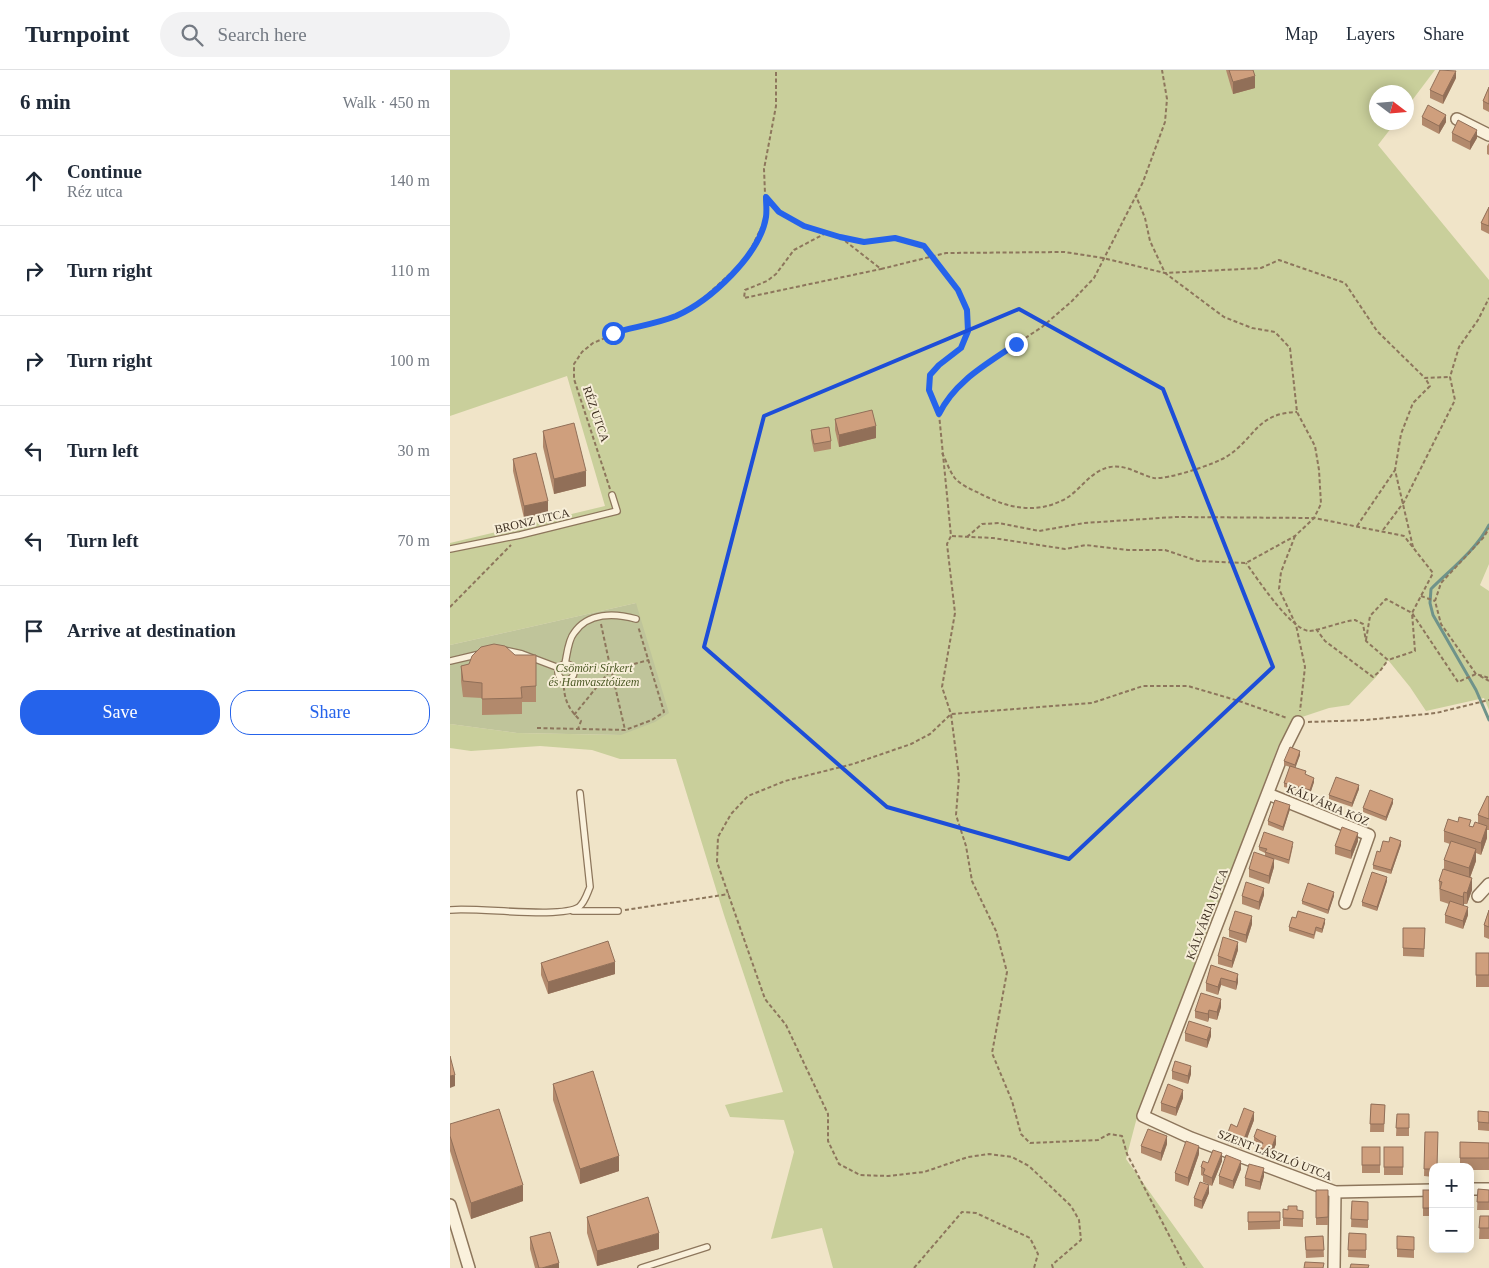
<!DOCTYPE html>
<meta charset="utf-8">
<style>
:root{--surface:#fff;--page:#f2f2f3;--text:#1f2937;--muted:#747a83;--line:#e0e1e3;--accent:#2563eb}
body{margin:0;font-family:Georgia,serif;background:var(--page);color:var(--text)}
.controls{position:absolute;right:15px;bottom:15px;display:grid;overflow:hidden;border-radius:10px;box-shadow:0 2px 12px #0003}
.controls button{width:45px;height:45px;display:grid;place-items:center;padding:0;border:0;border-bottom:1px solid var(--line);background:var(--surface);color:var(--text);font:25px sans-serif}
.compass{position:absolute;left:919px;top:15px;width:45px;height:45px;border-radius:50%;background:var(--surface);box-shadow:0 2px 12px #0003;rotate:106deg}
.stop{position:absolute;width:15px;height:15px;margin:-11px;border:4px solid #2563eb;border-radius:50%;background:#fff}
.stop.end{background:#2563eb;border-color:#fff;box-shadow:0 1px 5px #0008}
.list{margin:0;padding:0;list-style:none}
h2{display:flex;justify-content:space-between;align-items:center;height:65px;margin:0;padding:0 20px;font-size:21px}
h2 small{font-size:16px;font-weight:400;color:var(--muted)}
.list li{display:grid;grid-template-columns:32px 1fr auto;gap:15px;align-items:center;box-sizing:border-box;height:90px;padding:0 20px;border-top:1px solid var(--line)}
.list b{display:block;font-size:19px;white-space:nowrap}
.list p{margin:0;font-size:16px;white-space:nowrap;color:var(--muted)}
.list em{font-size:16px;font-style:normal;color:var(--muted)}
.actions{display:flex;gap:10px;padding:15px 20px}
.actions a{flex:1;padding:11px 0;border:1px solid var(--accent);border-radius:20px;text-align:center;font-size:18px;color:var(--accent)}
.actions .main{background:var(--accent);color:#fff}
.icon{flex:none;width:28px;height:28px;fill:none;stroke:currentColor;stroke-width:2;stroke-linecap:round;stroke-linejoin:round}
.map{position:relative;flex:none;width:1039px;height:1198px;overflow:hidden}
header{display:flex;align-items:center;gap:30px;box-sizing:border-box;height:70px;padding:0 25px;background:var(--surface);border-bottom:1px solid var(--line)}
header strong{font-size:24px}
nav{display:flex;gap:28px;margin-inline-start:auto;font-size:18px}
.search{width:350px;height:45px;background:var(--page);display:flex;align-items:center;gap:12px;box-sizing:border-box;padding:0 18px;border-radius:28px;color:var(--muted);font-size:19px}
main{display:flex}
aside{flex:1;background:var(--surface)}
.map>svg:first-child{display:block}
.green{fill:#c9cf9b}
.cemetery{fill:#bfc49a}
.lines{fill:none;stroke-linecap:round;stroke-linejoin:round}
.stream{stroke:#6f938a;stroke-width:3}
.lane-casing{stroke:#8d765c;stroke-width:8}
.street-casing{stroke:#8d765c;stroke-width:14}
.path{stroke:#8d765c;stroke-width:2;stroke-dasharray:4 2.5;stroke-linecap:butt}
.lane{stroke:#faf1dc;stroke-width:5.5}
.street{stroke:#faf1dc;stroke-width:11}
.wall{fill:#b2896c}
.shaded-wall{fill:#916f58}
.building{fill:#cf9f7d;stroke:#916f58}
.route{stroke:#2563eb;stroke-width:6}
.marked{fill:none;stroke:#1d4ed8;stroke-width:4;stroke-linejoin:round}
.labels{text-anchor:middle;stroke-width:4;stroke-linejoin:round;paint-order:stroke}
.street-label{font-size:12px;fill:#3d2e20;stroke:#f7eed8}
.park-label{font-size:12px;font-style:italic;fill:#4d5a26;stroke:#f7eed8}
</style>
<header>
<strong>Turnpoint</strong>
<div class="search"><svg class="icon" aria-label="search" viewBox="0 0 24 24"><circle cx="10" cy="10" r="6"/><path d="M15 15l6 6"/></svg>Search here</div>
<nav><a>Map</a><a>Layers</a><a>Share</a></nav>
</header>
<main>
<aside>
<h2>6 min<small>Walk · 450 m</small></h2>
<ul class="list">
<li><svg class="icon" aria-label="ahead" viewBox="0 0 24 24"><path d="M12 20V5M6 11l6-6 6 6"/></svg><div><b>Continue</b><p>Réz utca</p></div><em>140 m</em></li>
<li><svg class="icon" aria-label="right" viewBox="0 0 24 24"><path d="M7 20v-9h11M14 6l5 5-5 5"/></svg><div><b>Turn right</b></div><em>110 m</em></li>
<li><svg class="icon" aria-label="right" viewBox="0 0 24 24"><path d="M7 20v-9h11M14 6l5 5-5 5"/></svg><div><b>Turn right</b></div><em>100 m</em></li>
<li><svg class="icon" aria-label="left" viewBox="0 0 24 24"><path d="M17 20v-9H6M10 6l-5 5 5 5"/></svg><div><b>Turn left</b></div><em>30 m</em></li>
<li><svg class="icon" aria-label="left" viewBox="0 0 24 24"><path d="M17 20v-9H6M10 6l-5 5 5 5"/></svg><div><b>Turn left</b></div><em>70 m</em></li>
<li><svg class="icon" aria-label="arrive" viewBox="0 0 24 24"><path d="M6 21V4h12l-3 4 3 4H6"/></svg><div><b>Arrive at destination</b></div></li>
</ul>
<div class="actions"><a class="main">Save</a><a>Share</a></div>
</aside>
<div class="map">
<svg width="1039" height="1198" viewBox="0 0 1039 1198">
<rect width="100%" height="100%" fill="#f0e4c8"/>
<!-- green -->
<polygon class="green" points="0,0 985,0 957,37 956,22 926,22 926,52 945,53 928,75 1039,210 1039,494 1030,515 1039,521 1039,640 1034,628 976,641 960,617 938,590 926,607 899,635 879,638 849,648 848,652 829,674 686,1051 676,1089 754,1198 383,1198 372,1158 321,1169 344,1082 334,1050 280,1047 275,1035 333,1022 274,845 226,689 170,689 142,680 90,676 21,681 0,678 0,654 67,663 171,665 186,533 0,575 0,473 155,436 117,306 0,346"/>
<!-- cemetery -->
<polygon class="cemetery" points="186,533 219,643 205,652 171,665 67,663 0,654 0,575"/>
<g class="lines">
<!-- stream -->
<path class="stream" d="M1039 455C1026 480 1001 499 981 519L980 533 983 545 1026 620 1039 650"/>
<!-- lane casing -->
<g class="lane-casing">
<g id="lane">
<polyline points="0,479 70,465 167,441 162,425"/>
<polyline points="54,580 72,584 109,598"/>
<polyline points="0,591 30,584"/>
<path d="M115 594C117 585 118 570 124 563 138 542 165 543 186 549"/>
<circle cx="116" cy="602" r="8"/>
<path d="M0 840C28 837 111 849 129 837 135 832 137 824 140 817L130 723"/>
<polyline points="123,841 168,841"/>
<polyline points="191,1198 257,1177"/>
</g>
</g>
<!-- street casing -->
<g class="street-casing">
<g id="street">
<polyline points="1007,49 1039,65"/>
<polyline points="848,652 835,678 693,1046 741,1068 885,1122 983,1120"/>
<polyline points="818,724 919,765 895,833"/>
<polyline points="1028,826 1039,814"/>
<polyline points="1020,1119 1039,1119"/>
<polyline points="0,1135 19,1198"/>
<polyline points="884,1198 885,1122"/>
</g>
</g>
<!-- path -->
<g class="path">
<polyline points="317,127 329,142 354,156 390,167 414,172 445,167 474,176 508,220 517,240 518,261 511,278 489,295 480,305 479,320 489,344 501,466 497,474 505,543 492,617 501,644 509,707 506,745 516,776 522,811 546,861 557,902 542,983 562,1031 571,1064 580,1073 648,1070 659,1064 672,1066 677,1084 736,1198"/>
<polyline points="376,163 344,180 326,204 317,211 295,220 294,228 431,199"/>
<polyline points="390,167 431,199 496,183 615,182 653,188 715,203 811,198 829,190 895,213 927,261 975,308 1000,307"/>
<polyline points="489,344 497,328 522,303 592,257 621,232 644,208 693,112 715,52 717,29 712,0"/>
<path d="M492 383C496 390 499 400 504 407 509 414 520 419 529 423 557 438 585 445 615 429 631 420 640 401 660 397 676 394 690 405 704 408 717 410 765 394 776 387 805 369 806 343 847 342"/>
<polyline points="160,419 124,309 124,294 132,282 143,273 179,258 225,246 245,236 296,189 316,148 314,99 326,36 326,0"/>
<polyline points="907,456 945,400"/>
<polyline points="933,460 954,432 1005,330 1000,307 1009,277 1028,250 1039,228"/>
<polyline points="502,466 543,468 615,479 636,475 678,480 715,480 748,491 796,493 845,466 864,448 871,434 869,400 865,376 847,342 840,278 825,262 802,258 774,247 715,203 700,171 695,148 686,126"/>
<polyline points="845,466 831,502 829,519 846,555 855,597 850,641"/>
<path d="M517 467 532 454 549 453 589 461 634 453 725 447 864 448 954 466 983 503 962 543 965 581 938 590 916 571 913 554 905 550C893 551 868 561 859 561 840 559 807 508 796 493"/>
<polyline points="963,477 945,400 951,364 963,333 980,316 975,308"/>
<polyline points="971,526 985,531"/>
<polyline points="0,537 61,475"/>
<polyline points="151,554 160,596"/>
<polyline points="866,559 875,571 923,607 930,601 938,590"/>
<polyline points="916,570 920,546 936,529 962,543 1008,612 1026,604 1039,608"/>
<circle cx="161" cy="600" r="3.5"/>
<polyline points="165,599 199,590"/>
<polyline points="124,603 157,600"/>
<polyline points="162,603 175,660"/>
<polyline points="1026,604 991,554 985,531 991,513 1034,467 1039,458"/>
<polyline points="1030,606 1039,611"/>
<path d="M114 610C113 628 118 639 131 651L128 659"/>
<polyline points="124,645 159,602"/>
<polyline points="858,652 916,650 986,643 1039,630"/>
<polyline points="87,658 175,660 202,650 214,642 188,556"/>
<polyline points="175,840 279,824"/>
<polyline points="464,1198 512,1142 526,1143 580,1168 588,1184 584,1198"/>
<polyline points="603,1198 602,1195 631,1170 629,1150 621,1136 579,1096 562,1087 539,1084 518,1087 474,1102 438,1106 410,1105 389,1094 378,1071 378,1044 336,955 315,929 267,792 268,767 281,744 298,726 335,711 403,694 461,674 480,664 501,644 642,633 693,616 738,616 789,631 837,648"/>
</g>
<!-- lane -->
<use href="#lane" class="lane"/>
<!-- street -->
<use href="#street" class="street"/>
</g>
<!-- wall -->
<g class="wall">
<polygon points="776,0 803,0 805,18 783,24"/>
<polygon points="1006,8 993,34 980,28 980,20"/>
<polygon points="1039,17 1039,42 1033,39 1033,31"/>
<polygon points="972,47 996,52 989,64 972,55"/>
<polygon points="1002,63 1027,68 1020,80 1002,71"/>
<polygon points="1039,73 1039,85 1037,84 1037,76"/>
<polygon points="1039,137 1039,164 1031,160 1031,153"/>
<polygon points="385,349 426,368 389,377 385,360"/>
<polygon points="361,360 381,371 381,379 364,382 361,368"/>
<polygon points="93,361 136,416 104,424 93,377"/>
<polygon points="63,389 98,442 74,448 63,401"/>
<polygon points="65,585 86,585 86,632 72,632 72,644 32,645 32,628 13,627 11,611 11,596"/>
<polygon points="850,685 845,697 864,712 860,724 834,717 834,713 840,697 834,695 834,691"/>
<polygon points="909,719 902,737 879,729 879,725"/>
<polygon points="1039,727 1039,760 1037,760 1037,768 1031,785 1026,783 1026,791 1020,808 1022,820 1017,834 1014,834 1014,836 1018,845 1013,859 995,853 995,845 999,834 990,831 989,811 994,799 994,790 1000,774 994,772 994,761 1021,756 1023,757 1028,753 1028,745"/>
<polygon points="943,733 936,751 913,742 913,738"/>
<polygon points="840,739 833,761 818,755 818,751"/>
<polygon points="908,771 901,789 885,784 885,776"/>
<polygon points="939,772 951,775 941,804 923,799 923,795 930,782"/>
<polygon points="843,776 839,794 824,789 824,797 819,814 799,807 799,799 815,786 815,783 809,780 809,777"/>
<polygon points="937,811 927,841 912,836 912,832"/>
<polygon points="814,825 809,840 792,834 792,826"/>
<polygon points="884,826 878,844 852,834 852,831"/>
<polygon points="1039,840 1039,869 1034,867 1034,855"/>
<polygon points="846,848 875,853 872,863 866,861 864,869 839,861 839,857"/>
<polygon points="802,854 796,873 779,867 779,860"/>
<polygon points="953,858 975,858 974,887 953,886"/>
<polygon points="788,880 782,898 768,894 768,886"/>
<polygon points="1039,883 1039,917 1026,917 1026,905"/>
<polygon points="91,893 165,904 98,924 91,905"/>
<polygon points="761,895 788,912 786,920 771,915 768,925 756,921 756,913"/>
<polygon points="771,937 767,950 759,948 758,952 745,948 745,941"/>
<polygon points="735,963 761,966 757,978 735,971"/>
<polygon points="722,1001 741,1004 738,1014 722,1009"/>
<polygon points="103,1014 169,1101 130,1114 103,1030"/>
<polygon points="733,1028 726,1046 711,1041 711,1033"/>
<polygon points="921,1034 935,1035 934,1062 920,1062"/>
<polygon points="1028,1041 1039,1042 1039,1061 1028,1060"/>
<polygon points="947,1044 959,1044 959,1066 946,1066"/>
<polygon points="804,1050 793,1079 777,1073 777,1065 787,1057"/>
<polygon points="0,1054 73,1131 21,1149 0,1081"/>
<polygon points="975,1062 983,1097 983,1107 974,1106"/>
<polygon points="804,1067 826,1074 820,1089 811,1086 811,1079 804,1075"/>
<polygon points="1010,1072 1039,1073 1039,1100 1020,1100 1020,1097 1010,1097"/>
<polygon points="717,1074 711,1091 691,1083 691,1076"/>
<rect x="912" y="1077" width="18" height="26"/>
<rect x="934" y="1077" width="19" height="28"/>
<polygon points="749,1084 738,1116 725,1111 725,1103"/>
<polygon points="772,1091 762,1116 753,1112 753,1106 751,1105 751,1097 758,1093"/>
<polygon points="791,1099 783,1119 769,1114 769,1106"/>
<polygon points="814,1106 810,1120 795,1116 795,1108"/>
<polygon points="1028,1119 1039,1120 1039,1140 1027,1140"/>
<rect x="866" y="1120" width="12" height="35"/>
<rect x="973" y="1120" width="10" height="26"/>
<polygon points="759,1123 752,1139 744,1136 744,1128"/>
<polygon points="902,1131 918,1132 918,1158 901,1157"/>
<polygon points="833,1139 847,1140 853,1148 853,1157 833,1156"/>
<polygon points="798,1142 830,1142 830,1159 798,1160"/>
<polygon points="1030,1146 1039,1146 1039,1169 1029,1169"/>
<polygon points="137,1147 209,1179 147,1196 137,1163"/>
<polygon points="899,1163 916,1164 916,1188 898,1187"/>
<polygon points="873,1166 874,1187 856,1188 855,1167"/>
<polygon points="947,1166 964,1167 964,1188 947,1187"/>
<polygon points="80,1167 109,1198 85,1198 80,1179"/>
</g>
<!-- shaded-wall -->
<g class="shaded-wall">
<polygon points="1006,1 1006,8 993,34 993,26"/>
<polygon points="805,6 805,18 783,24 783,12"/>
<polygon points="996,45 996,52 989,64 989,56"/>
<polygon points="1027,60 1027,68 1020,80 1020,72"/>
<polygon points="426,356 426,368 389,377 389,365"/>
<polygon points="136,401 136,416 104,424 104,409"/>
<polygon points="98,431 98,442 74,448 74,436"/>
<polygon points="850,681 850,685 845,699 845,695"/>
<polygon points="864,708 864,712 860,724 860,720"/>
<polygon points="909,715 909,719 902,737 902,733"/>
<polygon points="943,729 943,733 936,751 936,747"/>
<polygon points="840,735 840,739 833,761 833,757"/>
<polygon points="1037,756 1037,768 1031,785 1031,773"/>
<polygon points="908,763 908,771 901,789 901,781"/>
<polygon points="951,771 951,775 941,804 941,800"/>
<polygon points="1026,779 1026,791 1019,810 1019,798"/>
<polygon points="824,789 824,797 819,814 819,806"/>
<polygon points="937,807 937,811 927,841 927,837"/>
<polygon points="1022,808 1022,820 1017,834 1017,823"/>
<polygon points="814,818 814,825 809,840 809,832"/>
<polygon points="884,822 884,826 878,844 878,840"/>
<polygon points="1014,822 1014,834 1013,839 1013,827"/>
<polygon points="1018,837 1018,845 1013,859 1013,851"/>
<polygon points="802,846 802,854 796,873 796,865"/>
<polygon points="875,849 875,853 872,863 872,859"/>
<polygon points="788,872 788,880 782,898 782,891"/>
<polygon points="165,892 165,904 98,924 98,912"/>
<polygon points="788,904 788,912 786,920 786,912"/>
<polygon points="771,908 771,915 768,925 768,917"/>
<polygon points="771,929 771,937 767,950 767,942"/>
<polygon points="759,940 759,948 758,952 758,944"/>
<polygon points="761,958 761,966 757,978 757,970"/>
<polygon points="741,996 741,1004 738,1014 738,1006"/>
<polygon points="5,1005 5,1016 0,1018 0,1006"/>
<polygon points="733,1020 733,1028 726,1046 726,1038"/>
<polygon points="804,1042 804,1050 793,1079 793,1072"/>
<polygon points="717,1066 717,1074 711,1091 711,1083"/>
<polygon points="826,1066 826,1074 820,1089 820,1082"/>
<polygon points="749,1076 749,1084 738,1116 738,1108"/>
<polygon points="772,1083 772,1091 762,1116 762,1108"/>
<polygon points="169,1086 169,1101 130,1114 130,1099"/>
<polygon points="791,1091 791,1099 783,1119 783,1111"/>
<polygon points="814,1098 814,1106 810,1120 810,1112"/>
<polygon points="73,1115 73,1131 21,1149 21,1133"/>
<polygon points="759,1115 759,1123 752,1139 752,1131"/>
<polygon points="209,1163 209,1179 147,1196 147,1181"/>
<polygon points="109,1193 109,1198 92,1198"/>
</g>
<!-- building -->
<g class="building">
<polygon points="779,0 803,0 805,6 783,12"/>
<polygon points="990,0 1006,1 993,26 980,20"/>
<polygon points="1039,17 1039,34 1033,31"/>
<polygon points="978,35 996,45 989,56 972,47"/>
<polygon points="1008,50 1027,60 1020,72 1002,63"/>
<polygon points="1039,137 1039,156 1031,153"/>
<polygon points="422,340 426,356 389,365 385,349"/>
<polygon points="124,353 136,401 104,409 93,361"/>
<polygon points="379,357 381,371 364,374 361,360"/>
<polygon points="86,383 98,431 74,436 63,389"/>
<polygon points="44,574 55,576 65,585 86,585 86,616 71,617 72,628 32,629 32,613 13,611 11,596 19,594 22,586 31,577"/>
<polygon points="840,677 850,681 845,695 834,691"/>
<polygon points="840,696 856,701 855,704 864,708 860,720 834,713"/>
<polygon points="886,707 909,715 902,733 879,725"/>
<polygon points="920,720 943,729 936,747 913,738"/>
<polygon points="1037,726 1039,727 1039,749 1028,745"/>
<polygon points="825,730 840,735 833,757 818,751"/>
<polygon points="1009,747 1021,750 1019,756 1023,757 1025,752 1037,756 1031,773 994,761 998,749 1008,752"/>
<polygon points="892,757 908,763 901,781 885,776"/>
<polygon points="814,762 843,772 839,790 815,782 817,779 809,777"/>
<polygon points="940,767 951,771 941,800 923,795 927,781 930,782 933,771 939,772"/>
<polygon points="1001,771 1026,779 1019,798 994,790"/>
<polygon points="804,782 824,789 819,806 799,799"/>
<polygon points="993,799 1022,808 1017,823 1014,822 1013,827 990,819 992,812 989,811"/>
<polygon points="922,802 937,807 927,837 912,832"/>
<polygon points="796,812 814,818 809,832 792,826"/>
<polygon points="858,813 884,822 878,840 852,831"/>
<polygon points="1000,831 1018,837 1013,851 995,845"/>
<polygon points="1039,840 1039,857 1034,855"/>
<polygon points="785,841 802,846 796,865 779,860"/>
<polygon points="848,841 875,849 872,859 866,857 864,865 839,857 842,847 846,848"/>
<polygon points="953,858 975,858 974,879 953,878"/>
<polygon points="773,867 788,872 782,891 768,886"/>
<polygon points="158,871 165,892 98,912 91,893"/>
<rect x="1026" y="883" width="13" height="22"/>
<polygon points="761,895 788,904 786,912 771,908 768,917 756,913"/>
<polygon points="751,923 771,929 767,942 759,940 758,944 745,941"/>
<polygon points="739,951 761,958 757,970 735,963"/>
<polygon points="0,986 5,1005 0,1006"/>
<polygon points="725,991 741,996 738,1006 722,1001"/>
<polygon points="143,1001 169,1086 130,1099 103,1014"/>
<polygon points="718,1014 733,1020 726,1038 711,1033"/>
<polygon points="921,1034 935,1035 934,1054 920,1054"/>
<polygon points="794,1038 804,1042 793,1072 777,1065 781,1054 787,1057"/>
<polygon points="49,1039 73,1115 21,1133 0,1066 0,1054"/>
<polygon points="1028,1041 1039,1042 1039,1053 1028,1052"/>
<polygon points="947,1044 959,1044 959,1058 946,1058"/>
<polygon points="698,1059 717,1066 711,1083 691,1076"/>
<polygon points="807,1059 826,1066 820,1082 811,1078 813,1073 804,1067"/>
<polygon points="975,1062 988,1062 987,1097 983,1097 983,1099 974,1099"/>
<polygon points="736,1071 749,1076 738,1108 725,1103"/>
<polygon points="1010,1072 1039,1073 1039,1088 1010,1088"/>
<rect x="912" y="1077" width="18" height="18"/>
<rect x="934" y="1077" width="19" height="20"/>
<polygon points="763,1080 772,1083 762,1108 753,1104 755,1099 751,1097 753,1091 758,1093"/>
<polygon points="776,1085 791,1091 783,1111 769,1106"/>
<polygon points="799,1094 814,1098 810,1112 795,1108"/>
<polygon points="750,1112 759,1115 752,1131 744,1128"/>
<polygon points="1028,1119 1039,1120 1039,1132 1027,1132"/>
<polygon points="866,1120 878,1120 878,1147 866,1148"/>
<rect x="973" y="1120" width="10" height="18"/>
<polygon points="198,1127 209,1163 147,1181 137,1147"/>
<polygon points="902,1131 918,1132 918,1150 901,1149"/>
<polygon points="838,1136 847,1136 847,1140 853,1141 853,1149 833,1148 833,1139 838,1140"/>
<polygon points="798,1142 830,1142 830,1151 798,1152"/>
<polygon points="1030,1146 1039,1146 1039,1158 1029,1158"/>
<polygon points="100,1162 109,1193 92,1198 89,1198 80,1167"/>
<polygon points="899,1163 916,1164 916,1180 898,1180"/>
<polygon points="873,1166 874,1180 856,1180 855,1167"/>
<polygon points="947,1166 964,1167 964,1180 947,1179"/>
<polygon points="855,1192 874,1193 873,1198 854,1198"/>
<polygon points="901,1194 919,1195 918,1198 900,1198"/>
</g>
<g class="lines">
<!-- route -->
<path class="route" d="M163 263C183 257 206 254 226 246 260 231 310 185 316 147 317 140 316 134 316 127L329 142 354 156 390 167 414 172 445 168 474 176 508 220 517 240 518 261 511 278 489 295 480 305 479 320 489 344C505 311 537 294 566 274"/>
</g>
<!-- marked area -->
<path class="marked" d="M569 239 713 319 823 597 619 789 437 737 254 577 314 346Z"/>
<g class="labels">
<!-- street labels -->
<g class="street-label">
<text transform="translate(146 344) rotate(71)" y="4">RÉZ UTCA</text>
<text transform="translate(82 451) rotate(-13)" y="4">BRONZ UTCA</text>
<text transform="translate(878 735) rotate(23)" y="4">KÁLVÁRIA KÖZ</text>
<text transform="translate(757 844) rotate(-69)" y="4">KÁLVÁRIA UTCA</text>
<text transform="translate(825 1085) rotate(21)" y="4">SZENT LÁSZLÓ UTCA</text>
</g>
<!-- park labels -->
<g class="park-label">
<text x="144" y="602">Csömöri Sírkert<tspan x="144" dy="14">és Hamvasztóüzem</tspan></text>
</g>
</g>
</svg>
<div class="controls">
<button>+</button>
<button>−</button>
</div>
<svg class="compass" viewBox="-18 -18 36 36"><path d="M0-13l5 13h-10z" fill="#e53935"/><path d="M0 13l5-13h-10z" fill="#747a83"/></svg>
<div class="stop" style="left:163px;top:263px"></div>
<div class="stop end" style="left:566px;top:274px"></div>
</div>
</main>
